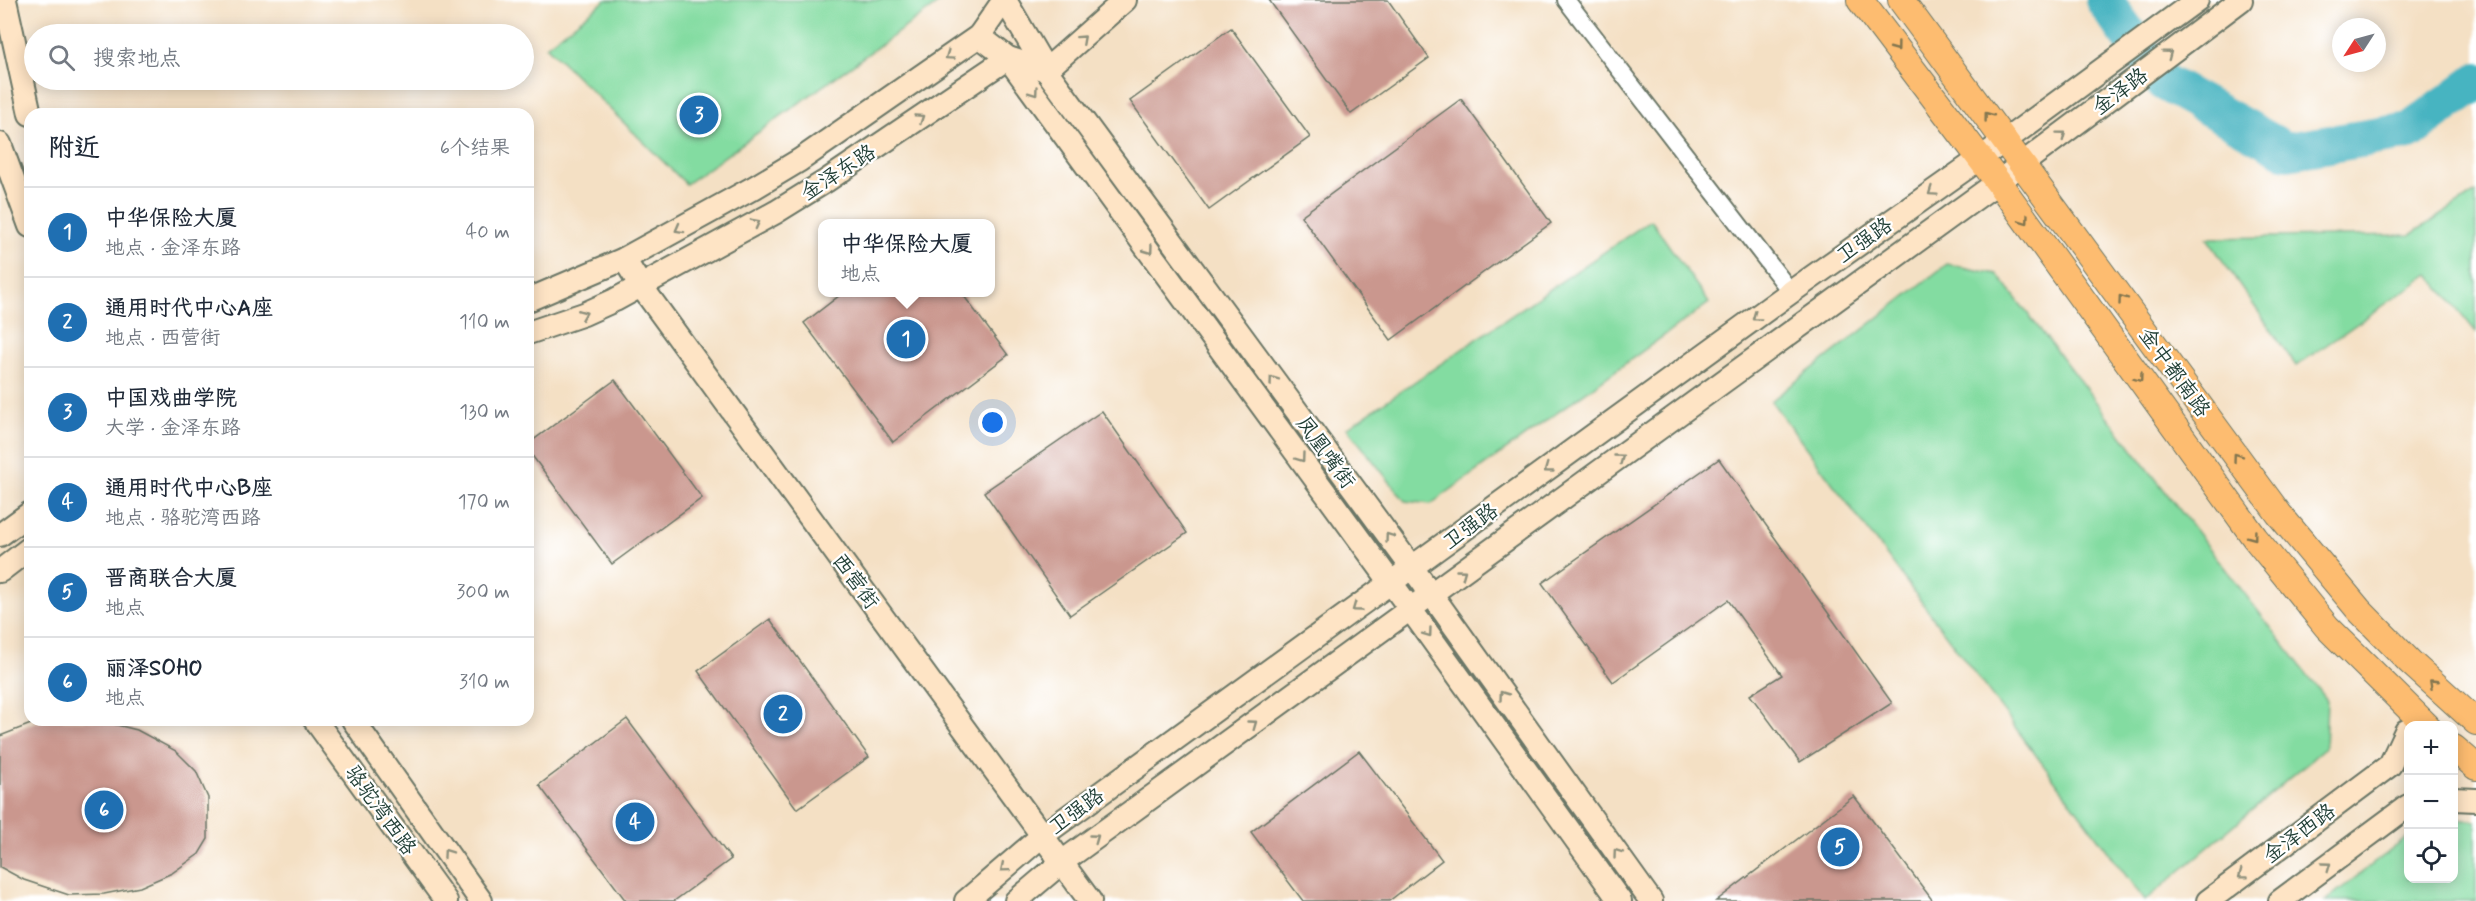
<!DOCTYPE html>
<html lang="zh">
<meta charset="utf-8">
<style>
:root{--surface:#fff;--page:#f2f2f3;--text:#1f2937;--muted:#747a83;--line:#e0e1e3;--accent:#1f6fb2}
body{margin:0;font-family:Mynerve,"LXGW WenKai TC",sans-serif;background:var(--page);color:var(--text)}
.controls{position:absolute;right:18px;bottom:18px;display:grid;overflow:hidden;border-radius:12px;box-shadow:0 3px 15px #0003}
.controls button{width:54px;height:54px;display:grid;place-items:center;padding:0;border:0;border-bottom:2px solid var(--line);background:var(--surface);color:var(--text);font:30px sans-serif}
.compass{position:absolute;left:2332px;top:18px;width:54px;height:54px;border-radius:50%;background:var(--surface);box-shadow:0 3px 15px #0003;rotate:234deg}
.you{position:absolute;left:993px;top:423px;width:21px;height:21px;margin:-15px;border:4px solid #fff;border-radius:50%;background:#1a73e8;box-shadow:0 0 0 9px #1a73e833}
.badge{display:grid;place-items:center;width:39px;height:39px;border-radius:50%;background:var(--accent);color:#fff;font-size:20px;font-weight:700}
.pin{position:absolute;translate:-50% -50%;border:3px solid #fff;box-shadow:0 2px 6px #0006}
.popup{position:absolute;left:818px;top:219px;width:177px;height:78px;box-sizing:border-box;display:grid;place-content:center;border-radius:12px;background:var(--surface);filter:drop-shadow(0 2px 4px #0005);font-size:20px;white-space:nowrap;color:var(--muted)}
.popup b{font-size:22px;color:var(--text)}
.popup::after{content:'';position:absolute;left:50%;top:100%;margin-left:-12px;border:12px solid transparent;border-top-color:var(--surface)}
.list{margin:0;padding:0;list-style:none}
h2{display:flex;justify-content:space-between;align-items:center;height:78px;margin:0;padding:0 24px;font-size:26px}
h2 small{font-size:20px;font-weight:400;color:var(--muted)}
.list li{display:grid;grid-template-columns:39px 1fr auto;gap:18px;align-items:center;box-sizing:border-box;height:90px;padding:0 24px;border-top:2px solid var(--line)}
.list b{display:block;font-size:22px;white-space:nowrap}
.list p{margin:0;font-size:20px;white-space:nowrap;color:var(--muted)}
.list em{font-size:20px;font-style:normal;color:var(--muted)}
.icon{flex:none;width:33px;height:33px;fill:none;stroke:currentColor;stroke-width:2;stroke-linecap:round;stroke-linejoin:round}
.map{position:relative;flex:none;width:2476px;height:901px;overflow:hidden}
.search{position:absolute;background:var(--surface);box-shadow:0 3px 15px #0003;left:24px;top:24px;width:510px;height:66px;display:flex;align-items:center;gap:15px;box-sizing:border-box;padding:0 21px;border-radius:33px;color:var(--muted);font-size:22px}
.panel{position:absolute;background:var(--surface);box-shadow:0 3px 15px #0003;left:24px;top:108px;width:510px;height:618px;border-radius:18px}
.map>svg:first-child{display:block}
.green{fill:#83dca1;stroke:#518c6a;stroke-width:1.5}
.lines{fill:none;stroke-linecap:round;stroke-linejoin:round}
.river{stroke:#46b4c1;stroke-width:38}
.building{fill:#ca978e}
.street-casing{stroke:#6a7666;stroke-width:20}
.secondary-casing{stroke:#6a7666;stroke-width:26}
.primary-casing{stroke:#6a7666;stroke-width:28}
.street{stroke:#fff;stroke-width:16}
.secondary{stroke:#fee4c5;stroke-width:22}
.primary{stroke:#fdbc6f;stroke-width:26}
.oneway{stroke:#8e907c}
.oneway2{stroke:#83764f}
.labels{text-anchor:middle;stroke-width:4.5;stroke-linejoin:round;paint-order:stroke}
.street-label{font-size:21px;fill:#1f3d34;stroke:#fff}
</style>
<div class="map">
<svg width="2476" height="901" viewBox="0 0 2476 901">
<rect width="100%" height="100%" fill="#fff"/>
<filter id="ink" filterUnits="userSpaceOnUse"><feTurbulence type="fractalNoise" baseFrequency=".0167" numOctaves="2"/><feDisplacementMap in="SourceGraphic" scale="12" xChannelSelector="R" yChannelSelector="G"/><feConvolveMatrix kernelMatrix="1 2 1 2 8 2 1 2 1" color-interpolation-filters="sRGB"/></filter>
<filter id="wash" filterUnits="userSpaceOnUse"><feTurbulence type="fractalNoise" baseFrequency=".008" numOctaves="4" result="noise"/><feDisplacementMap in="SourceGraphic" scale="24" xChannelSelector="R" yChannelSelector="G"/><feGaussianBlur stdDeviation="1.35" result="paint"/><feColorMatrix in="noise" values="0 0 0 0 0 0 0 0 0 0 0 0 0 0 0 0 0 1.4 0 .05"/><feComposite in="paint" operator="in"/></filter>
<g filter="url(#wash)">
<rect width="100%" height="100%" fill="#f4e0c4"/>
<!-- green -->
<g class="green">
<polygon points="606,0 943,0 686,184 546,46"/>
<polygon points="2476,192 2476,332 2429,274 2296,366 2207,238 2410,235"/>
<polygon points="1651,220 1709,303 1431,504 1405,501 1347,428"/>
<polygon points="1947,264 1997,274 2327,700 2325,748 2145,901 1771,401"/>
<polygon points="2454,819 2476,821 2476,901 2325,901 2408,837 2408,878 2454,878"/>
</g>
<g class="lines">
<!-- river -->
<polyline class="river" points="2104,0 2163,82 2287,151 2410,131 2476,82"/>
</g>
<g id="blocks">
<!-- building -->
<g class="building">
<polygon points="1269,0 1388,0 1429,58 1351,114"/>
<polygon points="1231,28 1310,137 1209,210 1130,101"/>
<polygon points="1461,99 1551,223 1391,340 1301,216"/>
<polygon points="844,292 961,292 1008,355 893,442 804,323"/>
<polygon points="615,380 702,498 612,564 528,450 528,444"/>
<polygon points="1102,411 1187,533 1070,615 984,492"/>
<polygon points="1719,459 1892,703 1800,762 1750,695 1782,675 1728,600 1613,682 1542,583"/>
<polygon points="770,619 869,757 797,809 698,671"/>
<polygon points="627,719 731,859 674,901 626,901 539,785"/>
<polygon points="55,720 101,721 137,730 176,751 196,771 208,798 208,839 199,854 172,873 140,887 104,894 69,895 24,880 0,867 0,736 36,722"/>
<polygon points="1359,751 1442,860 1389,901 1303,901 1251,832"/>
<polygon points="1854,796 1933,901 1716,901"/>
</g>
</g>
</g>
<g filter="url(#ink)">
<use href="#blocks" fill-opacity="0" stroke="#6a7666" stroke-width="1.5"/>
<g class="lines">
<!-- street casing -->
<g class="street-casing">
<polyline id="street" points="1566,0 1791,292"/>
</g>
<!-- secondary casing -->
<g class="secondary-casing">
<g id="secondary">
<polyline points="5,0 30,114"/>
<polyline points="1005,0 1046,70 1432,595 1651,901"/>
<polyline points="979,36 1008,58 1411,610 1620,901"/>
<polyline points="0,144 30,226"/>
<polyline points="624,259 641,286 1090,901"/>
<polyline points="528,300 624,259 755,187 800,160 979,36 1004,0"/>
<polyline points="528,333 584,314 615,300 776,212 826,181 1008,58 1046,70 1125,0"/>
<polyline points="0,535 30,513"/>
<polyline points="0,571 30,548"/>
<polyline points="315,720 446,901"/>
<polyline points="353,720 481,901"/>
<polyline points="2454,799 2476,800"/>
<polyline points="966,901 1043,835 1791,292 2006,140 2197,0"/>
<polyline points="1016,901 1062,862 1998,182 2241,0"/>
<polyline points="2208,901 2390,765 2406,731"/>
<polyline points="2280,901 2408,806"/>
</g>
</g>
<!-- primary casing -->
<g class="primary-casing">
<g id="primary">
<polyline points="1860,0 1998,182 2255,538 2327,627 2427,726"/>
<polyline points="1901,0 2279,514 2359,610 2410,662 2476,722"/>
<polyline points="2454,748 2476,767"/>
</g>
</g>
<!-- street -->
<use href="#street" class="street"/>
<!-- secondary -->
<use href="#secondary" class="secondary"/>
<!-- primary -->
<use href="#primary" class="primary"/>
</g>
<!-- one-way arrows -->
<defs><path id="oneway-chevron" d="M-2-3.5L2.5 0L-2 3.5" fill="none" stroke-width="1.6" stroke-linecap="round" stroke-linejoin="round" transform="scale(1.5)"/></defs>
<g class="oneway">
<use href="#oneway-chevron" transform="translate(1082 39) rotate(-42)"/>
<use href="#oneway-chevron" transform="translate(2168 54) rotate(-37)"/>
<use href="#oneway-chevron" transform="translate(949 56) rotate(145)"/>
<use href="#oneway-chevron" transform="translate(1034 92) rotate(54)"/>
<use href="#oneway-chevron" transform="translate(920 118) rotate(-34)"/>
<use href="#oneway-chevron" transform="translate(2062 135) rotate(-37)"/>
<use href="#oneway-chevron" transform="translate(1932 192) rotate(145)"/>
<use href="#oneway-chevron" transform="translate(756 223) rotate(-28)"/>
<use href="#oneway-chevron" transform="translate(679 229) rotate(151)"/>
<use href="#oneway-chevron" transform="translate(1149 250) rotate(54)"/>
<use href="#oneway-chevron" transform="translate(583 314) rotate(-22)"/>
<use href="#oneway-chevron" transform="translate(1756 317) rotate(144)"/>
<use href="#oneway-chevron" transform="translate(1273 380) rotate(-126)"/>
<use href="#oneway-chevron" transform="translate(1301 458) rotate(54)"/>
<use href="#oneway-chevron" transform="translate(1620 458) rotate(-36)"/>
<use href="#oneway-chevron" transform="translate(1548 469) rotate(144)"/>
<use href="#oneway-chevron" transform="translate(1389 537) rotate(-126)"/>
<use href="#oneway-chevron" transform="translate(1462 573) rotate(-36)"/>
<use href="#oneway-chevron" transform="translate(1356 608) rotate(144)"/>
<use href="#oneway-chevron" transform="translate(1428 633) rotate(54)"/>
<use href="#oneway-chevron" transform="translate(1503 695) rotate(-126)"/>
<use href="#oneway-chevron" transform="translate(1253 724) rotate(-36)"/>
<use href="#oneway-chevron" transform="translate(1095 838) rotate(-36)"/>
<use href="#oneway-chevron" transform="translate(447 853) rotate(-125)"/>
<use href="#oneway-chevron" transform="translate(1617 853) rotate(-126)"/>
<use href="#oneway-chevron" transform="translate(2327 866) rotate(-36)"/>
<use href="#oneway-chevron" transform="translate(1004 868) rotate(140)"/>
<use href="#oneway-chevron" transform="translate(2242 875) rotate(143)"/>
</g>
<g class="oneway2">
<use href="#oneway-chevron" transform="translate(1896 47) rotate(53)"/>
<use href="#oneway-chevron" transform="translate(1988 116) rotate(-127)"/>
<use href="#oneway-chevron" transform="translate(2025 220) rotate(54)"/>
<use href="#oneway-chevron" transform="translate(2122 299) rotate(-126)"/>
<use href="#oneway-chevron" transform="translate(2139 378) rotate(54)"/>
<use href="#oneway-chevron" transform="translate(2237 457) rotate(-126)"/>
<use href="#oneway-chevron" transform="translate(2253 536) rotate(53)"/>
<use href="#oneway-chevron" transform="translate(2433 683) rotate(-137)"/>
</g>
</g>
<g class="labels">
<!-- street labels -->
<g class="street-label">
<text transform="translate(2120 91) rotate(-37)" y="7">金泽路</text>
<text transform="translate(838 172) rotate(-33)" y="7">金泽东路</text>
<text transform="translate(1864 240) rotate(-35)" y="7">卫强路</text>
<text transform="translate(2175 372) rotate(54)" y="7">金中都南路</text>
<text transform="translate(1326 452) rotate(54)" y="7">凤凰嘴街</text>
<text transform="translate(1470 526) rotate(-36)" y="7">卫强路</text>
<text transform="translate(856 581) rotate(54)" y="7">西营街</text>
<text transform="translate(381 810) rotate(54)" y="7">骆驼湾西路</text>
<text transform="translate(1076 811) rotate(-36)" y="7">卫强路</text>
<text transform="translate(2299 833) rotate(-37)" y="7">金泽西路</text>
</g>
</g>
</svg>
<div class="controls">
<button>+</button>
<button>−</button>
<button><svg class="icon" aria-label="locate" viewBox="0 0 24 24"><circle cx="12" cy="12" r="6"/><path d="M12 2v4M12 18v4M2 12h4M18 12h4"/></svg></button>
</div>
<svg class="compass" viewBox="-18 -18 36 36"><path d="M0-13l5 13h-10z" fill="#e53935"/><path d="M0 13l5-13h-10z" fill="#747a83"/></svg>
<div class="you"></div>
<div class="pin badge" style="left:906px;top:339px">1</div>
<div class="popup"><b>中华保险大厦</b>地点</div>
<div class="pin badge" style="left:783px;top:714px">2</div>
<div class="pin badge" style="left:699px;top:115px">3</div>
<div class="pin badge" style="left:635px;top:822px">4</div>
<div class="pin badge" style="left:1840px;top:847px">5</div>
<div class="pin badge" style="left:104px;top:810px">6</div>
<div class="search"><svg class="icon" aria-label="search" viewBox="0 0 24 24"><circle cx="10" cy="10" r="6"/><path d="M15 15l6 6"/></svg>搜索地点</div>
<section class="panel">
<h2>附近<small>6个结果</small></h2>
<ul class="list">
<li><span class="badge">1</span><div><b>中华保险大厦</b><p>地点 · 金泽东路</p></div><em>40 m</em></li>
<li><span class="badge">2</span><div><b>通用时代中心A座</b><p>地点 · 西营街</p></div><em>110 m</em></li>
<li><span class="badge">3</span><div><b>中国戏曲学院</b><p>大学 · 金泽东路</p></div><em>130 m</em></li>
<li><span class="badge">4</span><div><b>通用时代中心B座</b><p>地点 · 骆驼湾西路</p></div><em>170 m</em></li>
<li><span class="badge">5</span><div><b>晋商联合大厦</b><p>地点</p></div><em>300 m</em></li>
<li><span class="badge">6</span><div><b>丽泽SOHO</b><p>地点</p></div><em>310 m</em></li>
</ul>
</section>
</div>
